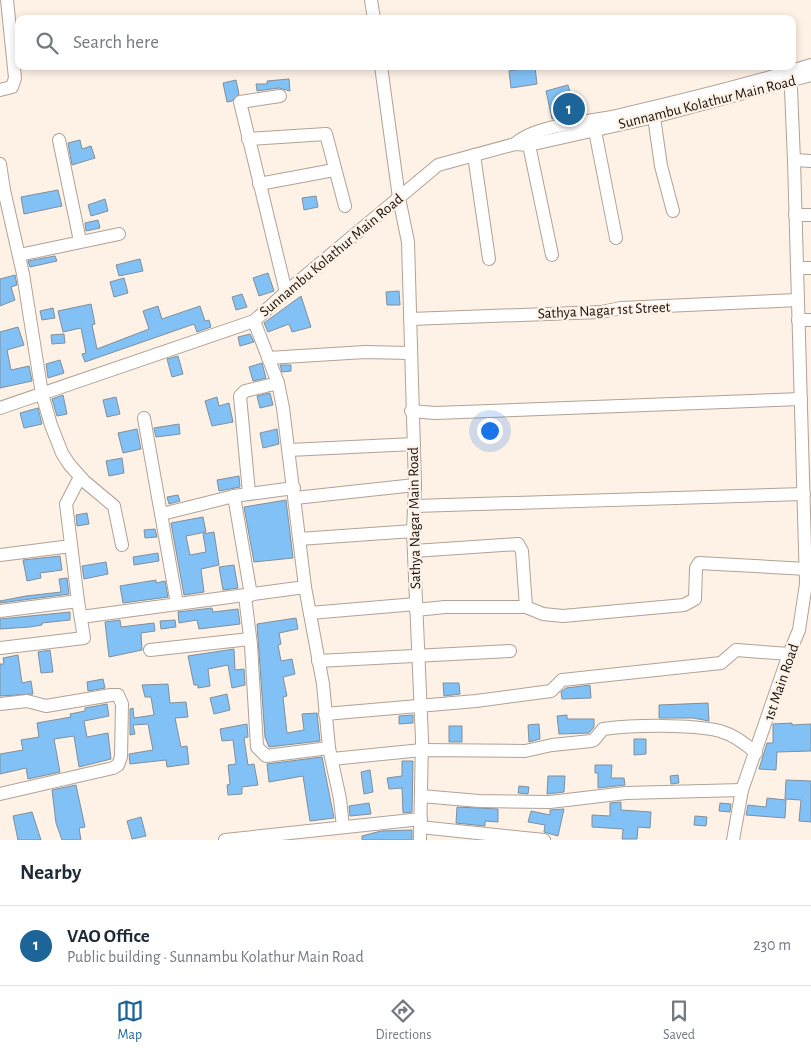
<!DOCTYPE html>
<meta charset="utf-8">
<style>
:root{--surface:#fff;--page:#f6f6f7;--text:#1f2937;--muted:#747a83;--line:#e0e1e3;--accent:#1d6599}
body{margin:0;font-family:"Alegreya Sans",sans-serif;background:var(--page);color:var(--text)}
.you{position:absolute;left:489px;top:430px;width:18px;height:18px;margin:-12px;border:4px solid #fff;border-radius:50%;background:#1a73e8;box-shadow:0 0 0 8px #1a73e833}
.badge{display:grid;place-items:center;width:32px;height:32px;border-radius:50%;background:var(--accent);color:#fff;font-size:16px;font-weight:700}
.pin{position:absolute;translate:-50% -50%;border:2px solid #fff;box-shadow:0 1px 5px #0006}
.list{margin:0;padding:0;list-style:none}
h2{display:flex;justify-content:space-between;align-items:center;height:65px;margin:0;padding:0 20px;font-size:21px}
h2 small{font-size:16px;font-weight:400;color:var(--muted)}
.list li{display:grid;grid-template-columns:32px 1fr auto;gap:15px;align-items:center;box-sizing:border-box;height:80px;padding:0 20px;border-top:1px solid var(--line)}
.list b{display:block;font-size:19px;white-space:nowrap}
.list p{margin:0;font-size:16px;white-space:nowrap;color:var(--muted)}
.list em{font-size:16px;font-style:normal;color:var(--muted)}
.icon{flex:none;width:28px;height:28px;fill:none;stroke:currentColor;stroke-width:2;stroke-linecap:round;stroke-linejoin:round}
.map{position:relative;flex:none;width:811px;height:840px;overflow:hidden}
.search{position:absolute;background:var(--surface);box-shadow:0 2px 8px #0003;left:15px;right:15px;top:15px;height:55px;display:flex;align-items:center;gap:12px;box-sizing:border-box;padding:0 18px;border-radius:10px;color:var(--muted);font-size:19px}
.sheet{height:145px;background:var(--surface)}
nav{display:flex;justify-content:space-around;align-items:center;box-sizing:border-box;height:70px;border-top:1px solid var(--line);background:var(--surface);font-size:14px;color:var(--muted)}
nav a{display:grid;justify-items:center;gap:2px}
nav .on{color:var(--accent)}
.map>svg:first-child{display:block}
.building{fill:#82c1f5;stroke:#808f9b}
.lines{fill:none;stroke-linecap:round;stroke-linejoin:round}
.minor-casing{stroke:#b0a295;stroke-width:14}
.minor{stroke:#fff;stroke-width:12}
.labels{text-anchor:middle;stroke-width:4.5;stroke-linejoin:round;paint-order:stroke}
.street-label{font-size:15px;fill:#16110c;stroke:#fef2e7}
</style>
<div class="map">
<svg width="811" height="840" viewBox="0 0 811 840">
<rect width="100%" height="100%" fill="#fef2e7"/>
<!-- building -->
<g class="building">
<polygon points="535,67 537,84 511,88 509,71"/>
<polygon points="289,79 290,91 279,88 257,91 256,84 267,84 267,81"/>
<polygon points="236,80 239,94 232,101 227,102 223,83"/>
<polygon points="568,85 576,114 552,119 546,91"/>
<polygon points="80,140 82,149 91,146 95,158 72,165 68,143"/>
<polygon points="58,190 62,206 24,214 21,197"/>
<polygon points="316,196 318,207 304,210 302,198"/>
<polygon points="105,199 108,211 91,216 88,205"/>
<polygon points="98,220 100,228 86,231 85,223"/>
<polygon points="55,256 57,261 30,267 28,261"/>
<polygon points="140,259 143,271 119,276 116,265"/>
<polygon points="268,273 274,291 259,296 253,278"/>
<polygon points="15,275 17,285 11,287 15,300 0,306 0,279"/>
<polygon points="124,278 128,293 114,297 110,282"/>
<polygon points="399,291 400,305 387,305 386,292"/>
<polygon points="242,294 247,307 236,310 232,297"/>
<polygon points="301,296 311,327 292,332 289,324 268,332 264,323"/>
<polygon points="91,304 95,324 92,325 97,349 149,329 143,311 158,306 162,319 200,306 205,321 209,320 211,327 197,332 194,324 85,362 82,354 86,353 81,328 63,332 58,311"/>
<polygon points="53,308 55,318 42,320 40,311"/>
<polygon points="18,327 24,345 7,350 11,370 29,366 32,381 0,388 0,332"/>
<polygon points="64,334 65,343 52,344 51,335"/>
<polygon points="250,334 254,342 240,346 238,337"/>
<polygon points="178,356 183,374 172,377 167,359"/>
<polygon points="60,360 64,373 48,378 46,364"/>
<polygon points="262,363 266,378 253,381 249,367"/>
<polygon points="280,365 291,365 291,371 282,372"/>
<polygon points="270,393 273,405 260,408 257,396"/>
<polygon points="63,395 67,414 57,416 52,399"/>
<polygon points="116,397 120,414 107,417 103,400"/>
<polygon points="217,397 219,406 229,403 233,422 212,426 205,401"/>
<polygon points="38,408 42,424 24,428 20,413"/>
<polygon points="179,424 180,434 156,437 154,428"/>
<polygon points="137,429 141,449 123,453 118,433"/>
<polygon points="277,429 279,444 263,448 260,433"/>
<polygon points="122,458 124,473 109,476 106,461"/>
<polygon points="239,476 240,487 219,491 217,480"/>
<polygon points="178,495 180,501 169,504 167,497"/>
<polygon points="286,500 293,558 254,562 244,507"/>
<polygon points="87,513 89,524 77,526 76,515"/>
<polygon points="203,517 206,532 186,536 190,555 206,552 203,534 214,532 219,565 201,569 204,592 184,595 171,523"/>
<polygon points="155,529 157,537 145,538 144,530"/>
<polygon points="158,553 159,561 134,565 133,557"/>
<polygon points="60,556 62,570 40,573 41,578 27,581 23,560"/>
<polygon points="106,562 108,574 84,579 82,566"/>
<polygon points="234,565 238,588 223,590 219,567"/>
<polygon points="67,578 69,594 0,603 0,601 26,596 61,592 59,579"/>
<polygon points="156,580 156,583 165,581 168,597 123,603 120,586"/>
<polygon points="212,608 213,612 238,609 240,624 199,629 197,620 179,623 178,612"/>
<polygon points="70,612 70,620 42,623 42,625 30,627 0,629 0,619"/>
<polygon points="296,618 298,629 279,633 281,644 278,645 281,661 292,659 295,674 283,677 287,696 283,697 287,733 304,730 302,714 317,713 320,741 269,747 265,737 257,624"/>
<polygon points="120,620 121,627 154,623 155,631 141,633 142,650 109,657 105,622"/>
<polygon points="175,620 176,627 161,629 160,621"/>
<polygon points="234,649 235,670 244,669 245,685 232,688 228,665 208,669 210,686 198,688 198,685 194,685 188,656"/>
<polygon points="50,650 53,672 41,673 38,652"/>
<polygon points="18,655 22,683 31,681 33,694 0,696 0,664 4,664 3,658"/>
<polygon points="103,679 105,688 88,691 87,682"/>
<polygon points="443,683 459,683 460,694 444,696"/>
<polygon points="168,684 170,703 186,702 188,717 175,718 181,747 187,746 189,764 167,767 166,760 130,764 129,754 153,750 148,724 133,725 135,734 130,735 130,709 133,708 134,718 154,715 151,697 145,697 142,685"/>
<polygon points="590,685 591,698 562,699 561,692 566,688"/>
<polygon points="227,694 230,710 214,714 210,698"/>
<polygon points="708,703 709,721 693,718 659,718 659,705"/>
<polygon points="107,704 109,716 84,721 87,737 108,733 111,759 79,767 74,736 54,739 60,772 28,779 26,768 0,774 0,754 23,750 21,740 39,737 37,723 71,717 70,714 85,711 85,708"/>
<polygon points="413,715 413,723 399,724 399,716"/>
<polygon points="567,715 567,719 594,719 594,727 589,733 559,734 557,716"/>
<polygon points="792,723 792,725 811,724 811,751 777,752 776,770 759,769 767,743 773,743 773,724"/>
<polygon points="247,724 248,737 244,738 248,765 254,764 258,785 242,787 242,794 228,795 227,785 230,784 228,765 236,764 233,740 222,741 220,729"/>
<polygon points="539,724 540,739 529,742 528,725"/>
<rect x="449" y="726" width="13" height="16"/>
<polygon points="634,739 646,739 646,754 634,755"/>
<polygon points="322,757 334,818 310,821 303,776 269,782 267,764"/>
<polygon points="402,761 413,761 412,812 403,813 402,788 389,789 387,778 402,776"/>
<polygon points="595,765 612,765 611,778 624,778 625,785 598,788 598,773 595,773"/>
<polygon points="370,770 373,792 364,794 361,772"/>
<polygon points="678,775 679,783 671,784 670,776"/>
<polygon points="548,776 565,776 564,792 547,794"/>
<polygon points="786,780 811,781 811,822 799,821 801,800 785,799"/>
<polygon points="76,785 85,827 79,828 81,840 62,840 56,823 52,790"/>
<polygon points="519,786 529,787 528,794 518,793"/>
<polygon points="767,798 786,800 785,818 746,815 748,805 766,807"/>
<polygon points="621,802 621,810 651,812 650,828 638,827 637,839 622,839 623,829 592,827 592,815 610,816 610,803"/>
<polygon points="369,803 371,814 350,816 349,806"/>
<polygon points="720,803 731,804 730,812 719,811"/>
<polygon points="457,807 498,809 498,822 485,821 485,826 456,823"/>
<polygon points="564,809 558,836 544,832 545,825 528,822 531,811 550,815 550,810"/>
<polygon points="32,812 41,840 18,840 13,816"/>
<polygon points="695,816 707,817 706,826 694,825"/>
<polygon points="141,817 146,836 132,839 127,821"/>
<polygon points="412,830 412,840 362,840 362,836 381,831"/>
</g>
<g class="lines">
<!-- minor casing -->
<g class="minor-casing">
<g id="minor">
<polyline points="371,0 374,19"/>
<polyline points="381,66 399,198 408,242 415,485 413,531 422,739 420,840"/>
<polyline points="0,90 12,87 15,78 7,0"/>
<polyline points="280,96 240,102 286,292"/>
<polyline points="654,117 661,166 673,211"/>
<polyline points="595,131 616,238"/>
<polyline points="248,139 326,134 345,206"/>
<polyline points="59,140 80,241"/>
<path d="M515 144C535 125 588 122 616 116 681 101 747 85 811 65"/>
<polyline points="529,145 552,255"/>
<polyline points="474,155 489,259"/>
<polyline points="794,160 811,161"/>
<polyline points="0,164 4,190 23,274 42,394 51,425 62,453 69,464 84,481 114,506 122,545"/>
<polyline points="259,184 334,170"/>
<polyline points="795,215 811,215"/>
<polyline points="19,255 119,234"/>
<polyline points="798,268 811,268"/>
<polyline points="410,319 601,312 621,308 798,300"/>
<polyline points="798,320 811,320"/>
<polyline points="254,321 278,383 283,408 305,587 323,684 329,748"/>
<polyline points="268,358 365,352 409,353"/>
<polyline points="0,408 254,321 286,292 438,165 515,144 529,145 654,117 811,75"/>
<polyline points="411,411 435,413 801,399"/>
<polyline points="144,418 177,604"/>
<polyline points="289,450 414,444"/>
<polyline points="249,493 240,396 245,391 278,383"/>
<polyline points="295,498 415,485"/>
<polyline points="415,506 804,494"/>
<polyline points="162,514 234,496"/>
<polyline points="299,539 413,531"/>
<polyline points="414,551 518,544 522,551 526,607"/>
<polyline points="0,555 71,546"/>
<polyline points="251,595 234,496 294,488"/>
<polyline points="245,596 251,645 257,747 266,756 329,748 340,799 343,827"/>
<polyline points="78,601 66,504 80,477"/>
<polyline points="416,610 445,607 526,607 543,614 563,616 684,605 695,599 696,568 699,563 807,569"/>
<polyline points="0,611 78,601 84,638 0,648"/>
<polyline points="310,613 416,604"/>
<polyline points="81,617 305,587"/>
<polyline points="150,650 250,639"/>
<polyline points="318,661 510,651"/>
<polyline points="0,704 27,701 46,706 111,695 118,695 122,704 121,757 118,765 113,768 0,794"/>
<polyline points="325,714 476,701 551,691 562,680 721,663 736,650 789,654"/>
<path d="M332 759 422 750 525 751 552 745 591 741 594 740 603 729C634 725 690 724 720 731 734 735 746 744 756 753"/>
<polyline points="421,796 479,801 550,802 626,793 742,790"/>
<polyline points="420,827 544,840"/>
<polyline points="225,840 421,819"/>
<polyline points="733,840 742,790 789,654 799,630 806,584 794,160 791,89 788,73"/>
</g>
</g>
<!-- minor -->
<use href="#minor" class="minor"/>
</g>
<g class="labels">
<!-- street labels -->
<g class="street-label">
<text transform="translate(707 102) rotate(-14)" y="5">Sunnambu Kolathur Main Road</text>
<text transform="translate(331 255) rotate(-40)" y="5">Sunnambu Kolathur Main Road</text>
<text transform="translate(604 310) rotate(-3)" y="5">Sathya Nagar 1st Street</text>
<text transform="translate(414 518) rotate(-91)" y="5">Sathya Nagar Main Road</text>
<text transform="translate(781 682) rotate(-71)" y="5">1st Main Road</text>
</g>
</g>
</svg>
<div class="you"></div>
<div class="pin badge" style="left:569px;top:109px">1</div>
<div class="search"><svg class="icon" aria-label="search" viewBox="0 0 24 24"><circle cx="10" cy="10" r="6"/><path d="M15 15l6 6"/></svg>Search here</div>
</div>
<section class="sheet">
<h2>Nearby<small></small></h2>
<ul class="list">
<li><span class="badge">1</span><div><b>VAO Office</b><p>Public building · Sunnambu Kolathur Main Road</p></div><em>230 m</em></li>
</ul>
</section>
<nav>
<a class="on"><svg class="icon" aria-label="map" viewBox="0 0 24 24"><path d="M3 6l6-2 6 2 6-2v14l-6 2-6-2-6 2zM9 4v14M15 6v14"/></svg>Map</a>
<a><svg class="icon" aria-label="directions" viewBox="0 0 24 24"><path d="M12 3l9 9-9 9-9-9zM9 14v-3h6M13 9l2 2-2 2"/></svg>Directions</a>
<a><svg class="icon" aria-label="saved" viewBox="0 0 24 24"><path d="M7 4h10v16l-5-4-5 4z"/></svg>Saved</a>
</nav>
